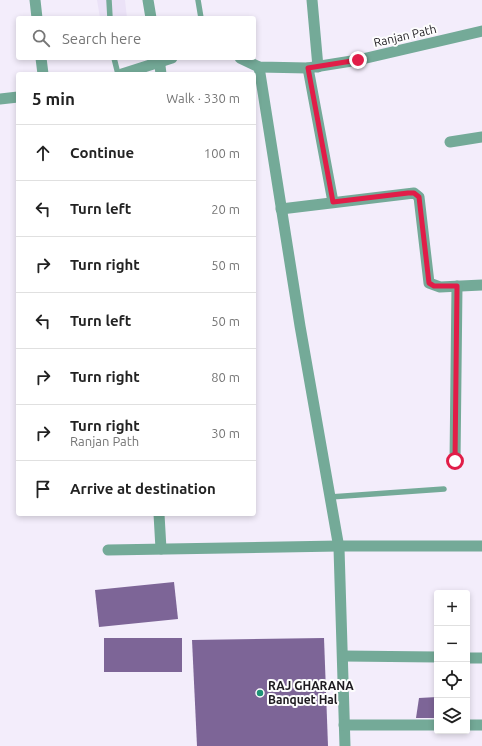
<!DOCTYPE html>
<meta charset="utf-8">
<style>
:root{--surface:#fff;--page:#f2f2f2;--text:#222;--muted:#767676;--line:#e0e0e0}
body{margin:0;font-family:Ubuntu,sans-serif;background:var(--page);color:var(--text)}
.controls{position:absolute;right:12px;bottom:12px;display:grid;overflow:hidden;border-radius:4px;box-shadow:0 2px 6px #0003}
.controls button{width:36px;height:36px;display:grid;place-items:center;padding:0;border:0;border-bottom:1px solid var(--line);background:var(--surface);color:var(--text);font:20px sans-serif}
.stop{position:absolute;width:12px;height:12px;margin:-9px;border:3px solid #e11d48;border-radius:50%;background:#fff}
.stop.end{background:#e11d48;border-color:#fff;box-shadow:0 1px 4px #0008}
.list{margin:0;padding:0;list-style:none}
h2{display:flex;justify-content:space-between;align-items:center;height:52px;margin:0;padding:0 16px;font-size:17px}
h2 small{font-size:13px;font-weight:400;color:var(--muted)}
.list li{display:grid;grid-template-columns:26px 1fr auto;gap:12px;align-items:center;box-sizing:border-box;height:56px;padding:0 16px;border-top:1px solid var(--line)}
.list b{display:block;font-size:15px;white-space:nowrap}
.list p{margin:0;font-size:13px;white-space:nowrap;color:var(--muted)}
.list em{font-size:13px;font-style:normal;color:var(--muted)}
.icon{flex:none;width:22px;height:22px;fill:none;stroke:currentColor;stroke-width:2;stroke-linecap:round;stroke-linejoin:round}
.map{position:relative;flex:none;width:482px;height:746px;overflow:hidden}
.search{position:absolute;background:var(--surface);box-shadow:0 2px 6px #0003;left:16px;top:16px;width:240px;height:44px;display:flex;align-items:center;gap:10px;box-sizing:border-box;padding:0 14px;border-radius:4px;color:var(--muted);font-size:15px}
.panel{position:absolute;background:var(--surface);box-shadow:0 2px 6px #0003;left:16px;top:72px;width:240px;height:444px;border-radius:4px}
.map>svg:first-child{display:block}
.built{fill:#ebe2f7}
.building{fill:#7d6597}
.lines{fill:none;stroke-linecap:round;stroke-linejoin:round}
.service{stroke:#74aa98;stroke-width:5.5}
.minor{stroke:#74aa98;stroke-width:11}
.tertiary{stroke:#74aa98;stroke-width:11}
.route{stroke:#e11d48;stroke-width:5}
.poi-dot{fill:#1e9376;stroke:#fdfdfd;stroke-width:1.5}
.labels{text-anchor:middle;stroke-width:4;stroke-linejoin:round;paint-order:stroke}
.street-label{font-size:12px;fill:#1d1a1f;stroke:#fdfdfd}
.poi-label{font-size:12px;font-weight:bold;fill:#1d1a1f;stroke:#fdfdfd;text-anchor:start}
</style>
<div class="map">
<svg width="482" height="746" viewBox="0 0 482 746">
<rect width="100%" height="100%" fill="#f3edfb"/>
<!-- built -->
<polygon class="built" points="97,0 125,0 127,18 100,18"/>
<!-- building -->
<g class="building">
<polygon points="174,582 178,619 99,627 95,590"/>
<rect x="104" y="638" width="78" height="34"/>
<polygon points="324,638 328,746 197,746 192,640"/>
<polygon points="437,697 437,718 416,718 419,698"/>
</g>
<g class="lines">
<!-- service -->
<g class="service">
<polyline points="109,0 110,18"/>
<polyline points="198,0 201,18"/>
<polyline points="114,58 118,74"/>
<polyline points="330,497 444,489"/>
</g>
<!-- minor -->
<g class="minor">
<polyline points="35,0 37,18"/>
<polyline points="148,0 151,18"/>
<polyline points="312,0 318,67"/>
<polyline points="41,58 43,74"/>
<polyline points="159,58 161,74"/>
<polyline points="259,67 300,326 339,548 345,746"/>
<polyline points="308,68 333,202"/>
<polyline points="450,142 482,137"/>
<polyline points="281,209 414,193 419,197 429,283 440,287 482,285"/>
<polyline points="455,461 457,286"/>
<polyline points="159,514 161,549"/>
<polyline points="108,550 339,546 482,546"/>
<polyline points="343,656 437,657"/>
<polyline points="467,658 482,658"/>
<polyline points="344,725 437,725"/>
<polyline points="467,725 482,725"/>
</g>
<!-- tertiary -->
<g class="tertiary">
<polyline points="240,58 259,67 308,68 358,60 482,31"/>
<polyline points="122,74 172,58"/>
<polyline points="0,99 18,97"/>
</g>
</g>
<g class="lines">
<!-- route -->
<polyline class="route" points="358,60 308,68 333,202 408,193 414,193 419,197 429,283 434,286 457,286 455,461"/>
</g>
<!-- markers -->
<circle class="poi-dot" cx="260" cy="693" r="4"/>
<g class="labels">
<!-- street labels -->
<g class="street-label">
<text transform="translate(405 36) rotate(-13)" y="4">Ranjan Path</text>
</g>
<!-- poi labels -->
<g class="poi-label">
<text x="268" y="690">RAJ GHARANA<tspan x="268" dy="14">Banquet Hal</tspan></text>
</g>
</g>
</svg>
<div class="controls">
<button>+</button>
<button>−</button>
<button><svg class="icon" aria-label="locate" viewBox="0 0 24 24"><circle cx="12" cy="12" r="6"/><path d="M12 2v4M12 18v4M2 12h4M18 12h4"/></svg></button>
<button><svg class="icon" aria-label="layers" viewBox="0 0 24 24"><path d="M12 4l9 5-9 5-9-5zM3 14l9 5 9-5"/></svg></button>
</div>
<div class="stop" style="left:455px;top:461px"></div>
<div class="stop end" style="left:358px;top:60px"></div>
<div class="search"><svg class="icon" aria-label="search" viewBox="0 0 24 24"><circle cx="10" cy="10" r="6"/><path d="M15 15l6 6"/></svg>Search here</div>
<section class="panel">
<h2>5 min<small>Walk · 330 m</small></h2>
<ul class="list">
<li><svg class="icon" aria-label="ahead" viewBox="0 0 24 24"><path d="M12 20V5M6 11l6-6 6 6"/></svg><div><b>Continue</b></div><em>100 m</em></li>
<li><svg class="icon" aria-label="left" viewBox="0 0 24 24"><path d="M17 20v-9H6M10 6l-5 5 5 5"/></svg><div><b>Turn left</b></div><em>20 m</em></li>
<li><svg class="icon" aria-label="right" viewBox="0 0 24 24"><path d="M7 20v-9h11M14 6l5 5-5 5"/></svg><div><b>Turn right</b></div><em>50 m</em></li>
<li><svg class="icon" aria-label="left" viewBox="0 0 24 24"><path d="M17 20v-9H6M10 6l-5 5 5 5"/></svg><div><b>Turn left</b></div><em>50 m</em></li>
<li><svg class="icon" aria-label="right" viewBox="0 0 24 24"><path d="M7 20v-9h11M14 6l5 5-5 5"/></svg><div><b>Turn right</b></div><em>80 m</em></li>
<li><svg class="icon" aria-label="right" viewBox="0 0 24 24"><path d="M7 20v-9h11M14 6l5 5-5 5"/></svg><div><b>Turn right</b><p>Ranjan Path</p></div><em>30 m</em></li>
<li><svg class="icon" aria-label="arrive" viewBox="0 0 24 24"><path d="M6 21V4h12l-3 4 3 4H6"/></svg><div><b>Arrive at destination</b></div></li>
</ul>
</section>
</div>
